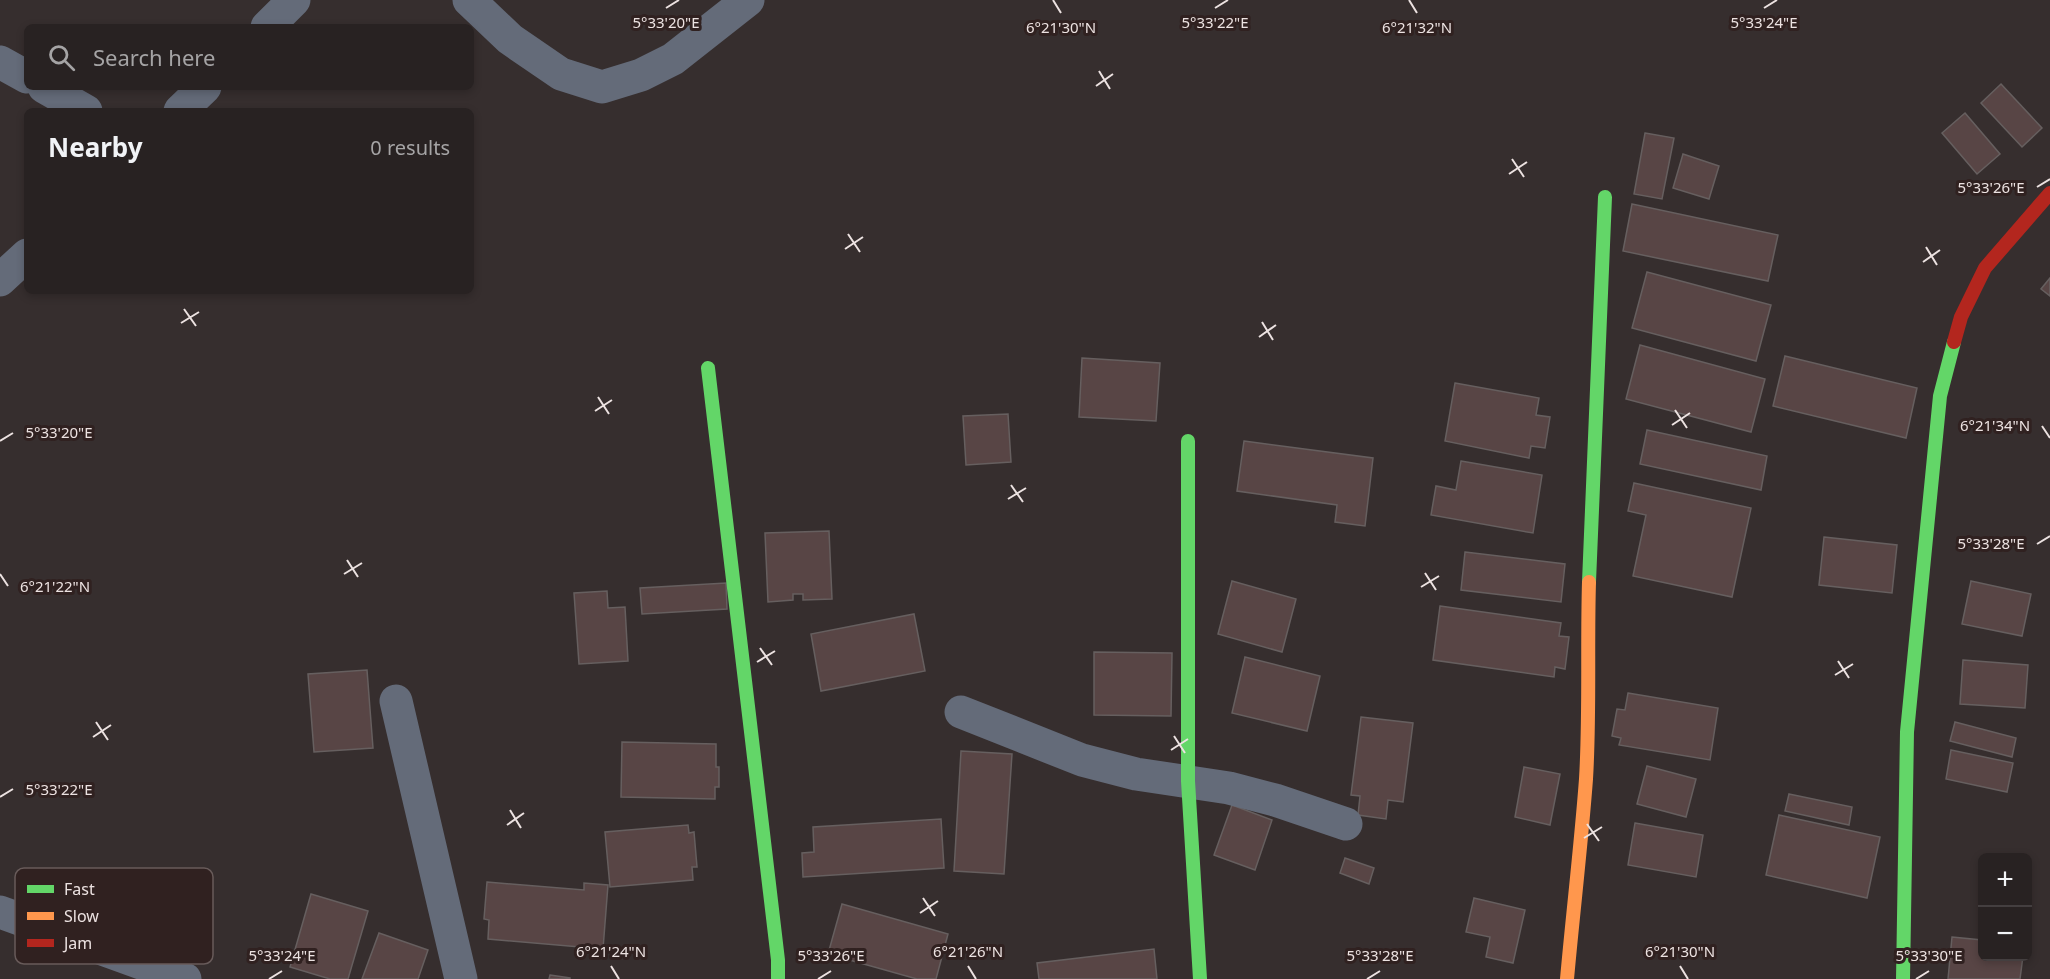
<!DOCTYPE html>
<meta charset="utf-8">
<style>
:root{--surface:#282222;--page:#342f2f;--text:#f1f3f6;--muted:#a5a4a5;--line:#443f40}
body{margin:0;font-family:"Noto Sans",sans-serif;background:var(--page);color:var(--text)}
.controls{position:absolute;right:18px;bottom:18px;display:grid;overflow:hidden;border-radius:9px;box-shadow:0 3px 9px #0003}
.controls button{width:54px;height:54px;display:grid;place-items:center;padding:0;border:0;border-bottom:2px solid var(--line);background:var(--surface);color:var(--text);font:30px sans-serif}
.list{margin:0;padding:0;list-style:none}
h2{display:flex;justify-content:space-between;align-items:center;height:78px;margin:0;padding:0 24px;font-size:26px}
h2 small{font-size:20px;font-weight:400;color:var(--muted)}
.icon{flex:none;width:33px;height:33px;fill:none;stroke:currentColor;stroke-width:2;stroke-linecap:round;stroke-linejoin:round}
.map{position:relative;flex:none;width:2050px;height:979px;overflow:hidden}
.search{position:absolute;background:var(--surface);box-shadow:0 3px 9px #0003;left:24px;top:24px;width:450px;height:66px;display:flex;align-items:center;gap:15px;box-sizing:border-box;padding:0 21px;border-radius:9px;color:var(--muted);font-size:22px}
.panel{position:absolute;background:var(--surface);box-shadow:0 3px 9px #0003;left:24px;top:108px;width:450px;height:186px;border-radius:9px}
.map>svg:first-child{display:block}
.building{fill:#584545;stroke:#665f5f;stroke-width:1.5}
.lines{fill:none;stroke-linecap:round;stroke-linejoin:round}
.street{stroke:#646b79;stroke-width:33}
.fast{stroke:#63d668;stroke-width:14}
.slow{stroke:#ff974d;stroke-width:14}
.jam{stroke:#b3261e;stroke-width:14}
.ticks{fill:none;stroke:#ece2e1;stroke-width:2}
.key{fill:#302120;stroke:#685b5a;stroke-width:1.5}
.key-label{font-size:16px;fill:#ece2e1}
.ticks-label{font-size:15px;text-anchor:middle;fill:#ece2e1;stroke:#302120;stroke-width:6;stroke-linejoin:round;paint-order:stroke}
</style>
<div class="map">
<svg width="2050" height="979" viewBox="0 0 2050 979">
<rect width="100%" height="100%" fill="#362e2e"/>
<!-- building -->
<g class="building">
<polygon points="2001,84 2042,128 2022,147 1981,103"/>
<polygon points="1965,113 2000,154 1977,174 1942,133"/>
<polygon points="1645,133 1674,138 1662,199 1634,194"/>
<polygon points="1683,154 1719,166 1709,199 1673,188"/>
<polygon points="1632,204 1778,235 1768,281 1623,251"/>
<polygon points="1647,272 1771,305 1756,361 1632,328"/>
<polygon points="2050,278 2050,296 2041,289"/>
<polygon points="1640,345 1765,379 1751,432 1626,399"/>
<polygon points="1785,356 1917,388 1906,438 1773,406"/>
<polygon points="1082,358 1160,363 1156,421 1079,417"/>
<polygon points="1455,383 1539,398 1536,415 1550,417 1545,448 1531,446 1529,458 1445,441"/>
<polygon points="1008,414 1011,462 966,465 963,416"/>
<polygon points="1647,430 1767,456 1761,490 1640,464"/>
<polygon points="1244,441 1373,458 1365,526 1335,522 1337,505 1237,491"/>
<polygon points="1461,461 1542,475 1533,533 1431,515 1436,486 1456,490"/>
<polygon points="1634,483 1751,508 1732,597 1633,576 1646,515 1628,511"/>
<polygon points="829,531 832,599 803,600 803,594 793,594 793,600 768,602 765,533"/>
<polygon points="1824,537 1897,545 1892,593 1819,585"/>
<polygon points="1465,552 1565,564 1561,602 1461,590"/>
<polygon points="1232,581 1296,599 1282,652 1218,634"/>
<polygon points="1971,581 2031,594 2022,636 1962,624"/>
<polygon points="726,583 727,609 642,614 640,588"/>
<polygon points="607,591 608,608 625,607 628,661 579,664 574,593"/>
<polygon points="1440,606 1561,623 1559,636 1569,637 1565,669 1555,667 1554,677 1433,660"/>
<polygon points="914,614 925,671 821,691 811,634"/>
<polygon points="1094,652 1172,653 1171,716 1094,715"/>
<polygon points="1245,657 1320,676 1307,731 1232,713"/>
<polygon points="1963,660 2028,665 2025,708 1960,704"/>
<polygon points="367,670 373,748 314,752 308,674"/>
<polygon points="1628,693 1718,708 1710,760 1619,745 1621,738 1612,736 1617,709 1625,710"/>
<polygon points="1361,717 1413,723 1403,802 1388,800 1386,819 1358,815 1360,796 1351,795"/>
<polygon points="1955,722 2016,738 2012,757 1950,741"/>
<polygon points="622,742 716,744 716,767 719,767 719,787 715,787 715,799 621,797"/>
<polygon points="1951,750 2013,763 2007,792 1946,779"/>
<polygon points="961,751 1012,754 1004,874 954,871"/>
<polygon points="1647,766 1696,779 1686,817 1637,804"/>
<polygon points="1524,767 1560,774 1550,825 1515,817"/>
<polygon points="1789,794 1852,807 1849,825 1785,811"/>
<polygon points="1232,805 1272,820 1255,870 1214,855"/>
<polygon points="1779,815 1880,837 1867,898 1766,875"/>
<polygon points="941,819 944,868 803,877 802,853 814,852 813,827"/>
<polygon points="1635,823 1703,835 1696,877 1628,865"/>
<polygon points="688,825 689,833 694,832 697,867 692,867 693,880 610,887 605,832"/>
<polygon points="1345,858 1374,868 1369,884 1340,873"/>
<polygon points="487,882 584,890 584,883 608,885 603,949 488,939 489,920 484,919"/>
<polygon points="311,894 368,911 348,979 330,979 290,967"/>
<polygon points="1474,898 1525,910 1513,963 1486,957 1490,937 1466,932"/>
<polygon points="842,904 948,934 936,979 917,979 828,954"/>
<polygon points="379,933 428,950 418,979 362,979"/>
<polygon points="1952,937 1982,940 1982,956 2023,956 2020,979 1948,979"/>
<polygon points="1154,949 1157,979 1039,979 1037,963"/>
<polygon points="550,975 570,978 570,979 549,979"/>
</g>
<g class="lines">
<!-- street -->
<g class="street">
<polyline points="469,0 510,39 561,74 602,87 641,75 673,59 748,0"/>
<polyline points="267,27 294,0"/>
<polyline points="0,62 27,77"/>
<polyline points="44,87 86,111"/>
<polyline points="180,111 205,87"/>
<polyline points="0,280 27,255"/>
<polyline points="396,701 461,979"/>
<polyline points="961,712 1082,760 1136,774 1229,788 1275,800 1346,824"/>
<polyline points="0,912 185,979"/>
</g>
<!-- fast -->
<g class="fast">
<polyline points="708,368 778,960 778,979"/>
<polyline points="1188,441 1188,781 1200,979"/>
<polyline points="1589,582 1605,197"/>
<polyline points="1903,979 1907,732 1940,396 1954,342"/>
</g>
<!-- slow -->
<path class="slow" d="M1567 979C1573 912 1581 846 1586 779 1590 713 1587 648 1589 582"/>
<!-- jam -->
<polyline class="jam" points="1954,342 1961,317 1985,268 2050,193"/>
</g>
<!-- ticks -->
<path class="ticks" d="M1053 0 1061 13M1409 0 1417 13M666 8 679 0M1215 8 1228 0M1764 8 1777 0M1099 71 1110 89M1096 86 1113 74M1512 159 1524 177M1509 174 1527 162M2037 187 2050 179M848 234 860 252M1926 247 1937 265M845 249 863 237M1923 262 1940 250M184 309 196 326M1262 322 1273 340M181 323 199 312M1259 337 1276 325M598 397 609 414M1675 410 1687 428M595 411 612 400M1672 425 1690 413M2042 426 2050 438M0 441 13 433M1011 485 1023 502M1008 499 1026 488M2037 544 2050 536M347 560 358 577M1425 573 1436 590M0 574 8 586M344 574 362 563M1421 587 1439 576M760 648 772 665M1838 661 1849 678M757 662 775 651M1835 675 1853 664M96 722 108 740M1174 736 1185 753M93 737 111 725M1171 750 1188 739M0 797 13 789M510 810 521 828M1587 824 1599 841M507 825 524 813M1584 838 1602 827M923 898 935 916M920 913 938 901M611 966 619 979M968 966 976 979M1680 966 1688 979M269 979 282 971M818 979 831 971M1367 979 1380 971M1916 979 1929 971"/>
<!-- legend -->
<rect x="15" y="868" width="198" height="96" rx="9" class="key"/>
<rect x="27" y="885" width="27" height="8" fill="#63d668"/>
<rect x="27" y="912" width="27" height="8" fill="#ff974d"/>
<rect x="27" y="939" width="27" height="8" fill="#b3261e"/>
<g class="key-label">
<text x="64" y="895">Fast</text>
<text x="64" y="922">Slow</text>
<text x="64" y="949">Jam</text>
</g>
<g class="ticks-label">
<text x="1764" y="28">5°33'24"E</text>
<text x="666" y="28">5°33'20"E</text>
<text x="1215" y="28">5°33'22"E</text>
<text x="1061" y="33">6°21'30"N</text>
<text x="1417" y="33">6°21'32"N</text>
<text x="1991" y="193">5°33'26"E</text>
<text x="1995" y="431">6°21'34"N</text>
<text x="59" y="438">5°33'20"E</text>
<text x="1991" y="549">5°33'28"E</text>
<text x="55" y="592">6°21'22"N</text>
<text x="59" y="795">5°33'22"E</text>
<text x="611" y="957">6°21'24"N</text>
<text x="968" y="957">6°21'26"N</text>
<text x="1680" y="957">6°21'30"N</text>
<text x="282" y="961">5°33'24"E</text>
<text x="831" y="961">5°33'26"E</text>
<text x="1380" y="961">5°33'28"E</text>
<text x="1929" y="961">5°33'30"E</text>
</g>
</svg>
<div class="controls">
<button>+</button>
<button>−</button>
</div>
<div class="search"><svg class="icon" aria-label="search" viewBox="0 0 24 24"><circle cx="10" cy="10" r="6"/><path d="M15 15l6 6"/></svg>Search here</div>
<section class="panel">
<h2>Nearby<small>0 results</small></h2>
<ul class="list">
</ul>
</section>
</div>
